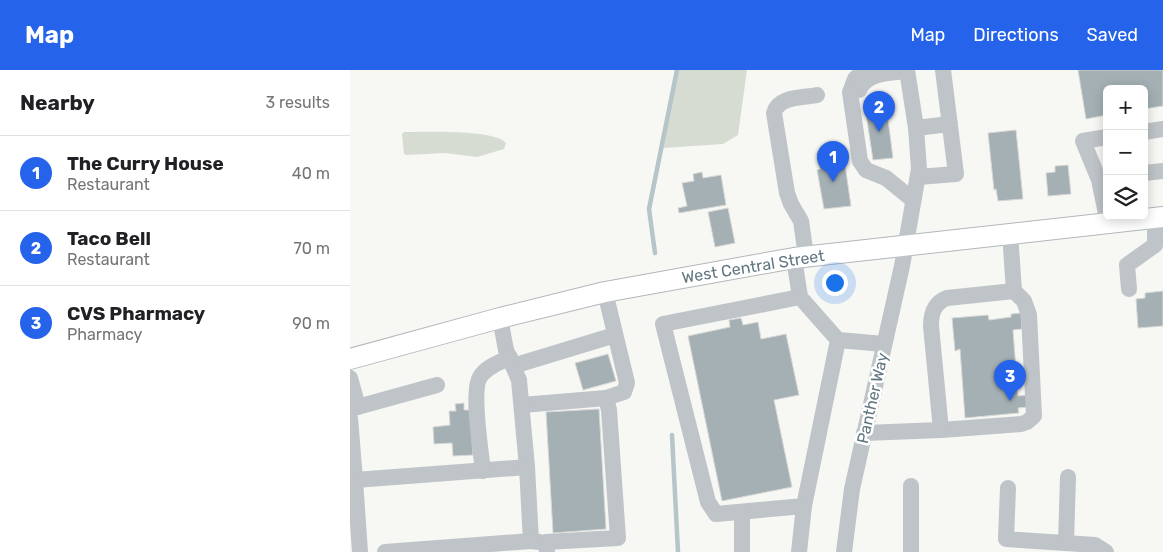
<!DOCTYPE html>
<meta charset="utf-8">
<style>
:root{--surface:#fff;--page:#f6f6f6;--text:#202124;--muted:#757577;--line:#e0e0e0;--accent:#2563eb}
body{margin:0;font-family:Rubik,sans-serif;background:var(--page);color:var(--text)}
.controls{position:absolute;right:15px;top:15px;display:grid;overflow:hidden;border-radius:8px;box-shadow:0 2px 12px #0003}
.controls button{width:45px;height:45px;display:grid;place-items:center;padding:0;border:0;border-bottom:1px solid var(--line);background:var(--surface);color:var(--text);font:25px sans-serif}
.you{position:absolute;left:484px;top:212px;width:18px;height:18px;margin:-12px;border:4px solid #fff;border-radius:50%;background:#1a73e8;box-shadow:0 0 0 8px #1a73e833}
.badge{display:grid;place-items:center;width:32px;height:32px;border-radius:50%;background:var(--accent);color:#fff;font-size:16px;font-weight:700}
.pin{position:absolute;translate:-50% -41px;filter:drop-shadow(0 1px 2px #0008)}
.pin::after{content:'';position:absolute;top:26px;width:18px;height:15px;background:inherit;clip-path:polygon(0 0,100% 0,50% 100%)}
.list{margin:0;padding:0;list-style:none}
h2{display:flex;justify-content:space-between;align-items:center;height:65px;margin:0;padding:0 20px;font-size:21px}
h2 small{font-size:16px;font-weight:400;color:var(--muted)}
.list li{display:grid;grid-template-columns:32px 1fr auto;gap:15px;align-items:center;box-sizing:border-box;height:75px;padding:0 20px;border-top:1px solid var(--line)}
.list b{display:block;font-size:19px;white-space:nowrap}
.list p{margin:0;font-size:16px;white-space:nowrap;color:var(--muted)}
.list em{font-size:16px;font-style:normal;color:var(--muted)}
.icon{flex:none;width:28px;height:28px;fill:none;stroke:currentColor;stroke-width:2;stroke-linecap:round;stroke-linejoin:round}
.map{position:relative;flex:none;width:813px;height:482px;overflow:hidden}
header{display:flex;align-items:center;gap:30px;box-sizing:border-box;height:70px;padding:0 25px;background:var(--accent);color:#fff}
header strong{font-size:24px}
nav{display:flex;gap:28px;margin-inline-start:auto;font-size:18px}
main{display:flex}
aside{flex:1;background:var(--surface)}
.map>svg:first-child{display:block}
.green{fill:#d7dcd3}
.lines{fill:none;stroke-linecap:round;stroke-linejoin:round}
.stream{stroke:#b5c5c8;stroke-width:4.5}
.building{fill:#a4b0b4;stroke:#d9d9d7}
.major-casing{stroke:#b1b8bb;stroke-width:22}
.minor{stroke:#bec4c7;stroke-width:16}
.major{stroke:#fff;stroke-width:20}
.labels{text-anchor:middle;stroke-width:5;stroke-linejoin:round;paint-order:stroke}
.street-label{font-size:16px;fill:#617680;stroke:#fff}
</style>
<header>
<strong>Map</strong>
<nav><a>Map</a><a>Directions</a><a>Saved</a></nav>
</header>
<main>
<aside>
<h2>Nearby<small>3 results</small></h2>
<ul class="list">
<li><span class="badge">1</span><div><b>The Curry House</b><p>Restaurant</p></div><em>40 m</em></li>
<li><span class="badge">2</span><div><b>Taco Bell</b><p>Restaurant</p></div><em>70 m</em></li>
<li><span class="badge">3</span><div><b>CVS Pharmacy</b><p>Pharmacy</p></div><em>90 m</em></li>
</ul>
</aside>
<div class="map">
<svg width="813" height="482" viewBox="0 0 813 482">
<rect width="100%" height="100%" fill="#f7f7f4"/>
<!-- green -->
<g class="green">
<polygon points="329,0 397,0 388,65 373,74 313,78 321,30"/>
<path d="M54 62C73 62 145 59 156 73L154 79 127 87 95 83 57 85 54 84 52 64Z"/>
</g>
<g class="lines">
<!-- stream -->
<g class="stream">
<polyline points="305,183 299,139 327,0"/>
<polyline points="322,365 328,482"/>
</g>
</g>
<!-- building -->
<g class="building">
<polygon points="728,0 813,0 813,36 794,39 794,19 757,19 757,45 736,49"/>
<polygon points="536,34 543,88 523,90 515,37"/>
<polygon points="666,60 673,129 648,131 646,119 644,120 638,63"/>
<polygon points="493,81 501,136 474,139 467,100 470,99 467,83"/>
<polygon points="718,95 721,124 698,126 696,103 705,102 705,96"/>
<polygon points="352,102 353,108 371,105 376,135 329,143 328,138 337,136 332,113 344,111 343,104"/>
<polygon points="378,138 385,173 365,177 358,142"/>
<polygon points="813,221 813,256 788,258 786,229 795,228 795,223"/>
<polygon points="671,243 672,259 663,260 668,326 677,325 678,337 668,338 669,343 615,348 610,279 605,281 602,248 638,245 639,250 661,247 661,244"/>
<polygon points="391,248 393,255 408,252 411,269 436,264 449,325 424,330 442,417 372,431 338,266 380,257 379,250"/>
<polygon points="258,284 266,311 233,320 225,293"/>
<polygon points="114,333 114,340 120,340 123,385 103,386 102,373 84,374 83,357 100,355 99,341 106,341 105,334"/>
<polygon points="249,339 256,459 203,463 196,342"/>
</g>
<g class="lines">
<!-- major casing -->
<g class="major-casing">
<polyline id="major" points="0,289 150,248 255,222 444,188 813,147"/>
</g>
<!-- minor -->
<g class="minor">
<polyline points="514,0 505,9 500,22 510,91 516,100 536,108 563,130"/>
<path d="M509 20C517 2 540 3 557 1"/>
<polyline points="566,58 600,54"/>
<polyline points="794,62 813,59"/>
<polyline points="757,67 733,71 749,110 758,153"/>
<polyline points="794,103 813,101"/>
<polyline points="568,107 606,104 593,0"/>
<path d="M456 186 451 151 441 134 437 123 424 43C428 26 453 28 467 25"/>
<polyline points="444,188 450,227"/>
<polyline points="779,219 777,195 805,175 805,148"/>
<polyline points="488,270 450,227 313,254 358,432 366,444 454,436 488,270 534,274"/>
<polyline points="163,296 265,265"/>
<polyline points="0,308 8,337"/>
<polyline points="172,335 256,328 274,322 277,313 255,222"/>
<polyline points="0,339 87,315"/>
<polyline points="0,348 5,410 177,397 169,310 156,280 150,248"/>
<polyline points="591,360 671,354 677,352 684,346 679,245 674,231 664,221"/>
<path d="M514 363 591 360 581 256C581 243 584 233 597 228L664 221 660 163"/>
<polyline points="177,397 181,471 190,472"/>
<path d="M133 401C131 382 121 321 130 307 136 297 150 292 160 287"/>
<polyline points="5,410 10,482"/>
<polyline points="658,418 656,469 745,475 756,482"/>
<polyline points="716,473 718,407"/>
<polyline points="35,482 181,471"/>
<polyline points="197,482 196,472 268,468 259,340 256,328"/>
<polyline points="392,482 392,442"/>
<polyline points="449,482 454,436"/>
<polyline points="494,482 502,419 552,196 569,99 566,58 557,0"/>
<polyline points="561,482 561,416"/>
</g>
<!-- major -->
<use href="#major" class="major"/>
</g>
<g class="labels">
<!-- street labels -->
<g class="street-label">
<text transform="translate(403 196) rotate(-9)" y="6">West Central Street</text>
<text transform="translate(522 328) rotate(-77)" y="6">Panther Way</text>
</g>
</g>
</svg>
<div class="controls">
<button>+</button>
<button>−</button>
<button><svg class="icon" aria-label="layers" viewBox="0 0 24 24"><path d="M12 4l9 5-9 5-9-5zM3 14l9 5 9-5"/></svg></button>
</div>
<div class="you"></div>
<div class="pin badge" style="left:483px;top:112px">1</div>
<div class="pin badge" style="left:529px;top:62px">2</div>
<div class="pin badge" style="left:660px;top:331px">3</div>
</div>
</main>
